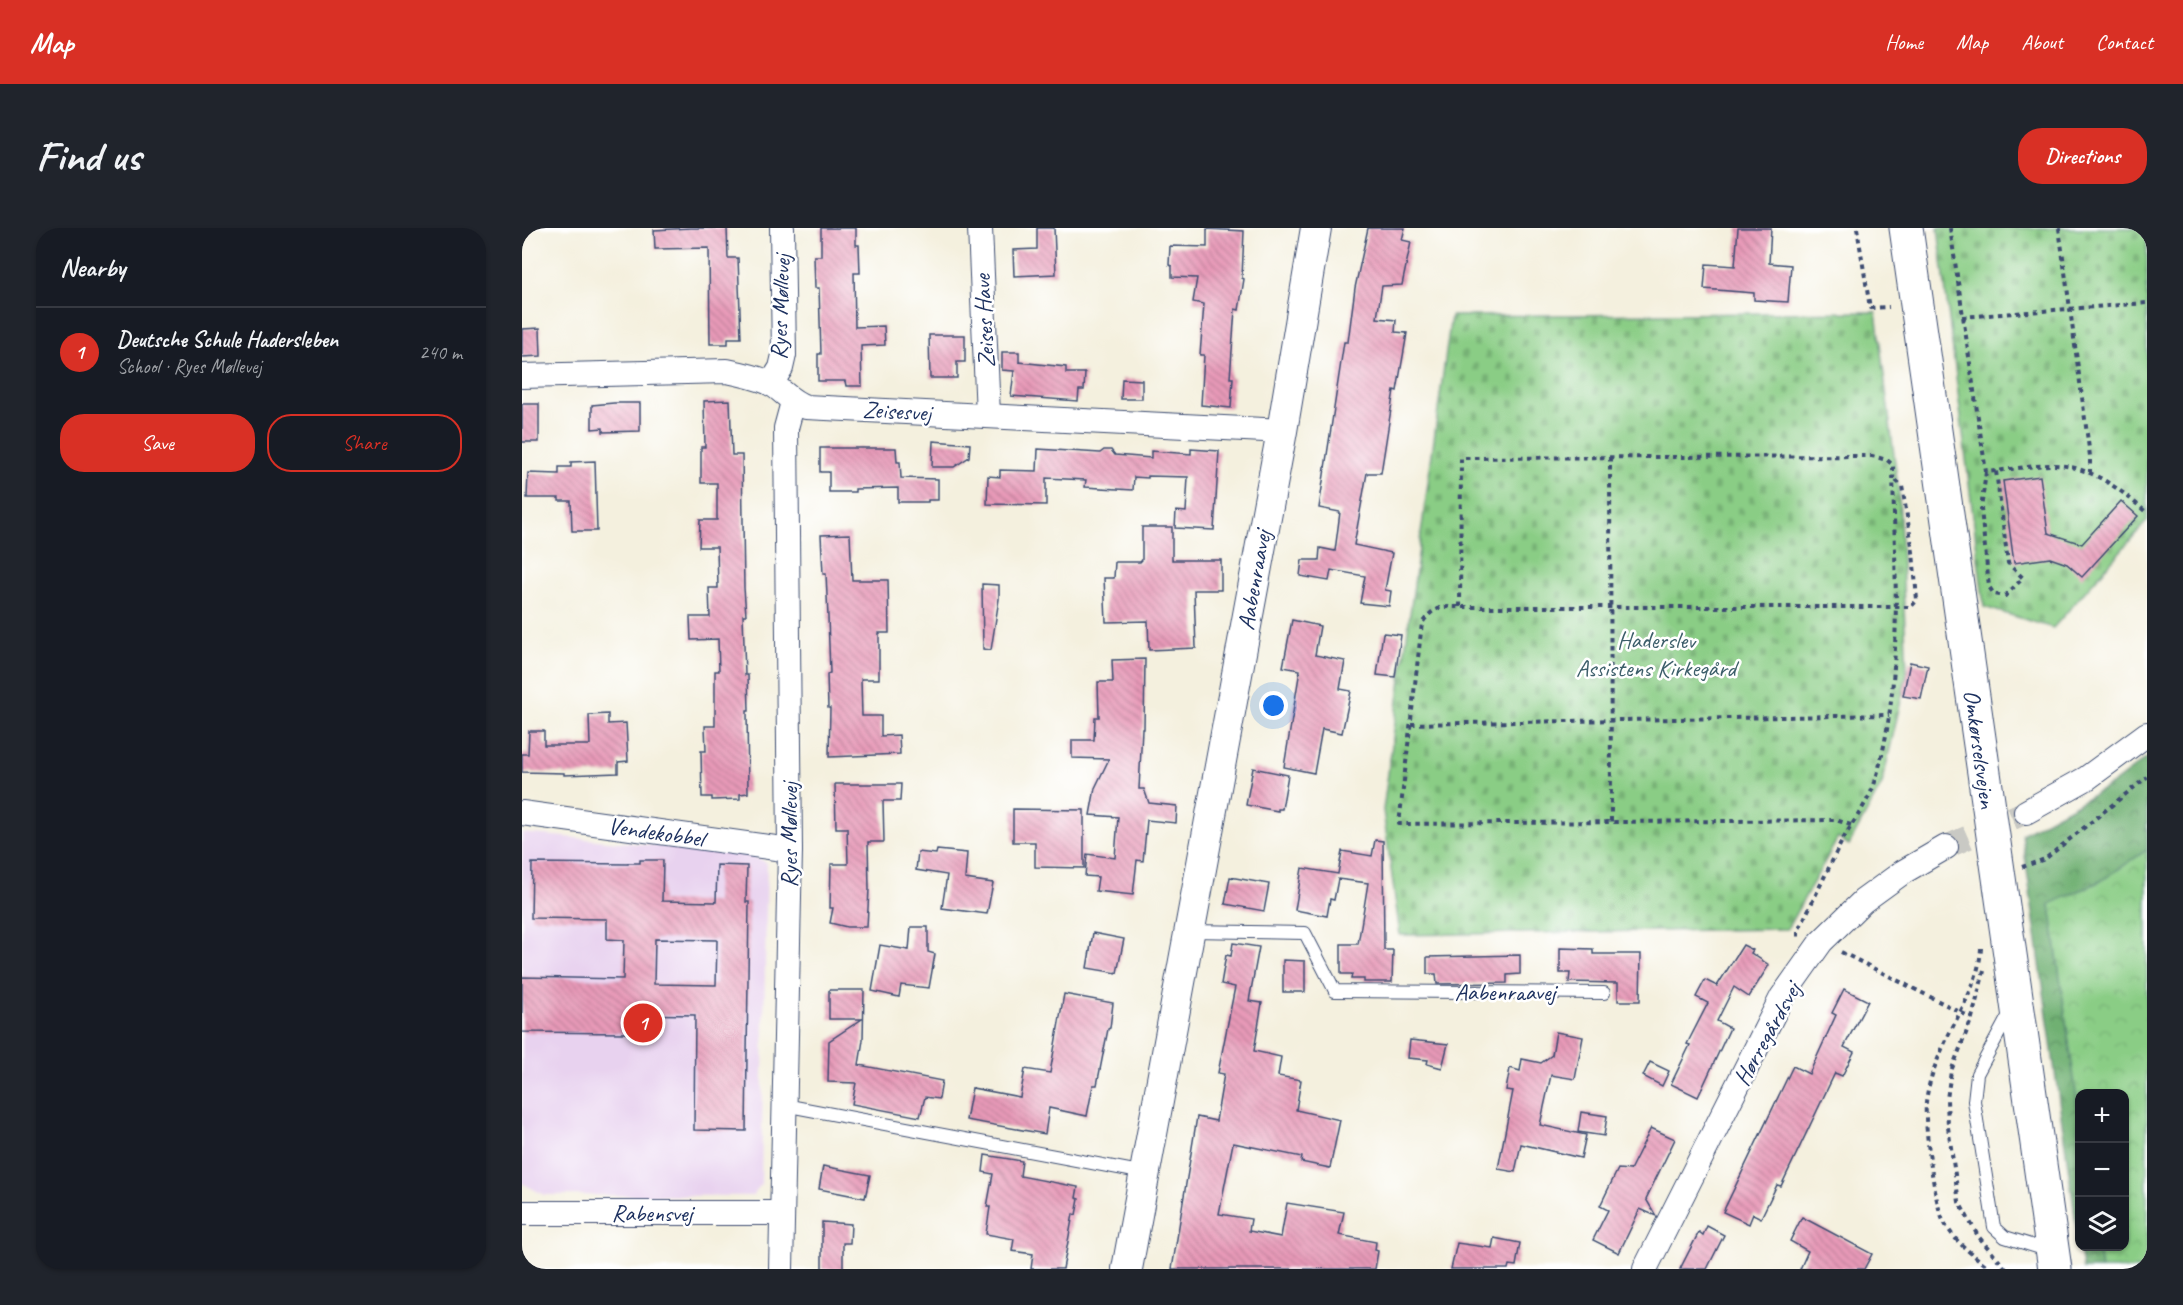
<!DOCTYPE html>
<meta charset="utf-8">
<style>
:root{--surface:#171b24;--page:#20242c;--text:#f1f3f6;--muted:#9ea1a6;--line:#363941;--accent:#d93025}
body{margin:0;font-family:Caveat,sans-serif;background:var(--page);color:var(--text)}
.controls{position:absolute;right:18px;bottom:18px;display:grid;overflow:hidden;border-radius:12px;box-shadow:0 2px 4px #0004}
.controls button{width:54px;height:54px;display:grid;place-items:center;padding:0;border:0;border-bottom:2px solid var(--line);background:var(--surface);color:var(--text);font:30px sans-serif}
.you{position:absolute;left:752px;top:478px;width:21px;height:21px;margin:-15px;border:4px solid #fff;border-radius:50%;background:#1a73e8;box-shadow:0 0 0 9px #1a73e833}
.badge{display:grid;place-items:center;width:39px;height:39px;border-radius:50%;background:var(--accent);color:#fff;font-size:20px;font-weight:700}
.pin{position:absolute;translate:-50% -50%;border:3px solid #fff;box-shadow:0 2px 6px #0006}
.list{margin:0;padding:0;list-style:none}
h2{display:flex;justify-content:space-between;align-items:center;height:78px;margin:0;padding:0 24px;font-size:26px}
h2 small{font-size:20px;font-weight:400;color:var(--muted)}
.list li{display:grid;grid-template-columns:39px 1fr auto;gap:18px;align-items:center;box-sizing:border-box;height:90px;padding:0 24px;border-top:2px solid var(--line)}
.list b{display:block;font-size:22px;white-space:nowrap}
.list p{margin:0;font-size:20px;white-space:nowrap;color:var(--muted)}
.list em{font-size:20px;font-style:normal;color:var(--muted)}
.actions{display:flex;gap:12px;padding:18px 24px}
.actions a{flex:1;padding:14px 0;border:2px solid var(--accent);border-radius:24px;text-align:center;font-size:21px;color:var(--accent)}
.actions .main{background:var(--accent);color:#fff}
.icon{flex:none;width:33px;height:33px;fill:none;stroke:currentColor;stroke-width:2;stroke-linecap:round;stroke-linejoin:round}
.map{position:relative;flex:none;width:1625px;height:1041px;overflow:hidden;border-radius:24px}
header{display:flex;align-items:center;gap:36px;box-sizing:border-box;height:84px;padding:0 30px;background:var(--accent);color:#fff}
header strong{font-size:28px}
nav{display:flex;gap:33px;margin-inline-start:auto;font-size:21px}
.intro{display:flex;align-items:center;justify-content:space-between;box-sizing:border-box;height:144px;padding:0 36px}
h1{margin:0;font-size:42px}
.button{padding:15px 27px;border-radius:24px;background:var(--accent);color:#fff;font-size:21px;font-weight:700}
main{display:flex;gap:36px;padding:0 36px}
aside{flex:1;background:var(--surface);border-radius:24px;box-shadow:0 2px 4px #0004}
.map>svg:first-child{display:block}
.built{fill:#e8d2ef}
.forest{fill:url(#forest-crowns);stroke:#457068;stroke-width:1.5}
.cemetery{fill:url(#cemetery-stones);stroke:#527e72;stroke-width:1.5}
.park{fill:url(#park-crowns);stroke:#527e72;stroke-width:1.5}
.building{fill:url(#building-back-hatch);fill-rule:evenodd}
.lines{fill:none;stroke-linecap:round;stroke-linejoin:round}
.minor-tunnel{stroke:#c9c9c4;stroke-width:24;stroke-dasharray:24 12;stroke-linecap:butt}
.service-casing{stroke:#3c4c71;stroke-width:14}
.minor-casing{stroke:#3c4c71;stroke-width:26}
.tertiary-casing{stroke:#3c4c71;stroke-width:32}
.secondary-casing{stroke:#3c4c71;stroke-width:35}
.path{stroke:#3c4c71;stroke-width:4;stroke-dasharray:4.5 4.5;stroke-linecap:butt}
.service{stroke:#fff;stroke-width:12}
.minor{stroke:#fff;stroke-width:24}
.tertiary{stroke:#fff;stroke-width:30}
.secondary{stroke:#fff;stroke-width:33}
.labels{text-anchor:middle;stroke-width:5;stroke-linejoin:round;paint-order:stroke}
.street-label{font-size:24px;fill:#1b2f5e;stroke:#fff}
.park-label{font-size:24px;fill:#3c5e6a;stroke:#fff}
</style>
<header>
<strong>Map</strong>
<nav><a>Home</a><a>Map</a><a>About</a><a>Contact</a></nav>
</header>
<div class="intro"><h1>Find us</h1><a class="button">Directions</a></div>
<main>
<aside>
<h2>Nearby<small></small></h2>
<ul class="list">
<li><span class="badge">1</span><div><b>Deutsche Schule Hadersleben</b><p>School · Ryes Møllevej</p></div><em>240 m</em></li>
</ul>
<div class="actions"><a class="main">Save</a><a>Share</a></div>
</aside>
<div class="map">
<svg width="1625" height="1041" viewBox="0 0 1625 1041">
<defs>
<pattern id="forest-crowns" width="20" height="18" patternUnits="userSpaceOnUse" patternTransform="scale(1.5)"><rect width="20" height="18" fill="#6fb072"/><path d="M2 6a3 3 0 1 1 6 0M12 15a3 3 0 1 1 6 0" fill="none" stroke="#5a9061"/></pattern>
<pattern id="cemetery-stones" width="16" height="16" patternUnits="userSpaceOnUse" patternTransform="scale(1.5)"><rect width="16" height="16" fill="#8acd85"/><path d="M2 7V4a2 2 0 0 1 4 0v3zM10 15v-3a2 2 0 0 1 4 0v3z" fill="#76b075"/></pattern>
<pattern id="park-crowns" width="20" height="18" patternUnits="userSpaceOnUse" patternTransform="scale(1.5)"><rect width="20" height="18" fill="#8acd85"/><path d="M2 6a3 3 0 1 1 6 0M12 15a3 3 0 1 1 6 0" fill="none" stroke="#76b075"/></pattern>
<pattern id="building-back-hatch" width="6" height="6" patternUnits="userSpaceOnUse" patternTransform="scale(1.5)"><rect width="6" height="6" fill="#e89ab8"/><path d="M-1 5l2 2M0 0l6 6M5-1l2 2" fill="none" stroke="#bb7e99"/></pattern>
</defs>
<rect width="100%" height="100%" fill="#fff"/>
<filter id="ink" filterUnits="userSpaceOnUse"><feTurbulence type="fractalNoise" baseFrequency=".0167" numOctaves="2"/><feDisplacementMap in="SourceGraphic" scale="12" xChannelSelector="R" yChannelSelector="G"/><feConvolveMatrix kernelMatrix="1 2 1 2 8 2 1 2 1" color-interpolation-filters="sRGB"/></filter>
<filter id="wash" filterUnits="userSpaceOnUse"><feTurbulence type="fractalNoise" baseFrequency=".008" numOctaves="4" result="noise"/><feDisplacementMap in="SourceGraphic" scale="24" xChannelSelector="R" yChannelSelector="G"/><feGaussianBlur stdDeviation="1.35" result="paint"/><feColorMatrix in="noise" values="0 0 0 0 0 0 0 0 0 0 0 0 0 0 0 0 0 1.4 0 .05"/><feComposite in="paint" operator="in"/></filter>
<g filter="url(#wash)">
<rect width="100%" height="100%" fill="#f4f0de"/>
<!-- built -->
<polygon class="built" points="0,605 226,626 245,635 239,956 231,968 22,967 0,955"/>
<!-- forest -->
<g class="forest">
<polygon points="1625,530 1625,622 1579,653 1528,676 1557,886 1557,1017 1500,606 1589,557"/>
<polygon points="1558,1019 1576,1019 1579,1041 1561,1041"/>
</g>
<!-- cemetery -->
<g class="cemetery">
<polygon points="1416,0 1625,0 1625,293 1531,400 1462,379"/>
<polygon points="1354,84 1377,267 1385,445 1360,556 1327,617 1316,610 1265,701 878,707 861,582 929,88"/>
</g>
<!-- park -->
<polygon class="park" points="1625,622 1625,1041 1579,1041 1576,1019 1602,1018 1602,866 1558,866 1557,886 1528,676 1579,653"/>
<g id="blocks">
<!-- building -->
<g class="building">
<polygon points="168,0 205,0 206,30 216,30 219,110 206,110 206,116 188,116 187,20 133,21 132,2"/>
<polygon points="299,0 334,0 334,17 337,17 338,45 332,45 333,99 362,98 363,117 339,118 340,158 324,158 323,153 296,153 296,126 299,126 297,60 293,60 292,28 299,28"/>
<polygon points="515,0 532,0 534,46 492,48 491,22 515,21"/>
<polygon points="846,0 883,0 880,12 889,14 880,57 860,58 855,90 874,92 873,104 885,105 875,163 872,162 859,245 845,245 832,317 870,325 863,362 869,363 867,378 838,375 843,348 809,342 807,353 778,348 780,332 797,332 798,320 813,323 818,284 797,280 822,114 826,114 833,60"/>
<polygon points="1216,0 1249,0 1247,35 1269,37 1266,74 1232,72 1232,65 1182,61 1184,36 1213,38"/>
<polygon points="685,1 722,3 720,50 722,51 717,82 713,81 708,150 711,150 709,180 679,177 682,127 678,127 682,76 671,74 675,50 650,49 650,38 647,37 648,18 685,19"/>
<polygon points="18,100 19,128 0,129 0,101"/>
<polygon points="407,107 443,107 443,134 435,134 435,150 408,150"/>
<polygon points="480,124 497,124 497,134 544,139 544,145 563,145 562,162 557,162 556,173 489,168 492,143 480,142"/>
<polygon points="600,151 620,152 620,171 599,171"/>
<polygon points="208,172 210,227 220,227 222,360 224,387 221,387 223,447 226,447 227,483 225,483 226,565 218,566 218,571 190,572 190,569 180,569 179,523 184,523 183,498 193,498 193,443 197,443 196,411 169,412 168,389 188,389 187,360 196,360 195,319 177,319 178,292 195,292 195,255 179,255 179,219 183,219 182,173"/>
<polygon points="92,175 118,175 118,203 81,204 81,200 70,201 70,177"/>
<rect x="0" y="176" width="17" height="38"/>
<polygon points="411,213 448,216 447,229 432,239 410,239"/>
<polygon points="298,220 374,220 375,234 378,234 379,250 416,251 416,272 406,272 406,274 376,274 376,260 333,261 333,264 307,264 307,244 298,244"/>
<polygon points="516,221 578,225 582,222 589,222 593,227 629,230 629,223 669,226 669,221 697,223 692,302 653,300 654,283 664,284 666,249 626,248 626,250 612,249 611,262 563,259 564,252 524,250 524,277 465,276 466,248 478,249 478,242 515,243"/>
<polygon points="73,233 75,303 50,303 49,273 37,273 37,270 5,270 6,245 37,246 37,239 49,239 49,234"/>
<polygon points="1518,248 1526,305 1560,316 1599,273 1616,288 1560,349 1545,336 1528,330 1492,335 1481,253"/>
<polygon points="620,299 650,299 650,332 699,332 699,362 672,362 674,420 627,422 626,393 584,394 582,350 592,350 593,334 618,334 620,332"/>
<polygon points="328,306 330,352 366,352 367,405 357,405 357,451 339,451 340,488 359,488 359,508 377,507 378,526 307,529 308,480 306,480 305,446 308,445 306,389 304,346 301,346 299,307"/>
<polygon points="460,356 477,357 477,371 469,422 461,421"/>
<polygon points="770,392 798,398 793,427 823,433 818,461 829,463 820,505 800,501 792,545 762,539 778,442 761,439"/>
<polygon points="861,405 879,407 873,449 855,447"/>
<polygon points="623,431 622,501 620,501 617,561 622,561 627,575 655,578 654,595 625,592 621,633 615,632 611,667 574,663 576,649 563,648 565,626 593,630 596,589 568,587 573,560 587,531 550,530 550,512 572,512 573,489 577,489 576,454 591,454 590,432"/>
<polygon points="1388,434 1406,438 1399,471 1381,468"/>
<polygon points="86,486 86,496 104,495 106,533 96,534 96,545 42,547 42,545 0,544 0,526 6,526 7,503 22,503 22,517 68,517 67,487"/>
<polygon points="731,540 766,547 760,581 756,581 756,583 724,577"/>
<polygon points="313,556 379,556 378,573 361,573 362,614 346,614 347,661 345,699 325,699 308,695 311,680 308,680 309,636 326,636 325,600 314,600"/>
<polygon points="491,581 562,582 562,640 513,639 513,614 491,614"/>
<polygon points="853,612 861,613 862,722 871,722 870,754 842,754 842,751 829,751 830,746 819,746 819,716 836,716 846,655 816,651 812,672 808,671 805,688 773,682 780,640 816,646 820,623 850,628"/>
<polygon points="415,622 445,625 443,651 471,655 465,686 420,680 425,647 394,642 396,624 414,626"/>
<path d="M118 632H141L140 673 194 674 195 637 225 638 224 674H227L224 903 172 902 173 787 105 786 104 805 0 804V749L101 751 102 712 85 711V691L9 690 10 635 106 636V635H118ZM133 711 195 712 194 757 132 756Z"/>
<polygon points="708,649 747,656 742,683 703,676"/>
<polygon points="389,699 406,699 406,724 413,726 407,760 379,757 377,769 350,763 358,717 387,722"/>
<polygon points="571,705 602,711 595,745 565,740"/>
<polygon points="711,715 737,719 727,773 740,775 732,823 759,829 756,848 779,852 774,882 818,892 808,940 779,934 780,929 711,915 697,986 729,991 727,1003 759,1009 765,975 822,984 817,1007 854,1014 853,1022 856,1023 853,1041 650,1041 675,889 694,893 702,846 696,845 713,759 699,756 704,727 709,728"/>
<polygon points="1221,717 1231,722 1229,725 1247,737 1227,769 1212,759 1195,793 1208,800 1176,869 1149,856 1168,817 1165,816 1186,775 1174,769 1183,752 1195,758"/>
<polygon points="1038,720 1071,721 1071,726 1119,726 1118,773 1096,773 1096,755 1047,754 1048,745 1038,745"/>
<polygon points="998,727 998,746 985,747 985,755 915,756 914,746 905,746 905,729"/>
<polygon points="761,732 783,733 783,764 761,764"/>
<polygon points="1322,761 1346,773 1322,819 1332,824 1320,848 1313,845 1259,958 1255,957 1239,990 1231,986 1227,996 1201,984 1271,838 1287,846 1314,787 1310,785"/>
<polygon points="307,762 342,762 341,812 337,837 420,853 417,871 403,869 398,889 330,876 334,855 306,854 307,813 340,791 307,791"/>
<polygon points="542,766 591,775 588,800 586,801 575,857 571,857 565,888 527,880 523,906 444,892 450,860 498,869 503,841 528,845"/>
<polygon points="1034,804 1061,809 1053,851 1029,847 1018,897 1064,907 1059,930 999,916 993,944 976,941 991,863 984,862 988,840 998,843 1000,831 1019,835 1023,832 1030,827"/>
<polygon points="888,812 926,816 920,840 905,836 906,832 886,830"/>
<polygon points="1128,834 1147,843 1140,858 1121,848"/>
<polygon points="1059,884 1085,888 1082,908 1056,904"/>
<polygon points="1129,900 1153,911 1124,971 1134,988 1118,981 1097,1025 1071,1012 1086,982 1078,978 1096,941 1108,942"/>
<polygon points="463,927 500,933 498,948 556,959 554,970 557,971 554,987 551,986 541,1041 509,1041 511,1026 490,1023 492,1011 464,1006 468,979 465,979 471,946 461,944"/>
<polygon points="301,938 348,947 343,970 297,961"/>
<polygon points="1280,989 1350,1026 1342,1041 1278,1041 1286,1023 1268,1013"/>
<polygon points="300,994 329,996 328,1015 321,1015 321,1041 300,1041"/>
<polygon points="1185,998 1202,1007 1185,1041 1158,1041 1177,1004 1181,1007"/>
<polygon points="972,1010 998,1015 994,1038 987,1037 986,1041 929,1041 935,1015 970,1020"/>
</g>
</g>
</g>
<g filter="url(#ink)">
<use href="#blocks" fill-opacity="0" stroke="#3c4c71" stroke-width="1.5"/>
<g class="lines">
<!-- minor-tunnel -->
<polyline class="minor-tunnel" points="1424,619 1504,584"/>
<!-- service casing -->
<g class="service-casing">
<g id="service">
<polyline points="669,703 783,705 813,763 1082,765"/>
<polyline points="1489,783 1455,846 1452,873 1472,999 1483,1009 1528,1023"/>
<polyline points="262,877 623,945"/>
</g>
</g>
<!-- minor casing -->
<g class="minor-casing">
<g id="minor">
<polyline points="458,0 466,187"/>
<path d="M0 148 205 143C220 146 234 149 248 155 262 163 267 173 284 179L760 203"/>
<polyline points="249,156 259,140 262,127 260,0"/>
<polyline points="1504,584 1565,550 1625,506"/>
<polyline points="0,585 268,622"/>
<polyline points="0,985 260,985"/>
<polyline points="259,1041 268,622 264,200 271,174"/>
<polyline points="1123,1041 1260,769 1299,714 1341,673 1381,644 1424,619"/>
</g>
</g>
<!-- tertiary casing -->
<g class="tertiary-casing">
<polyline id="tertiary" points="605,1041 760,203 794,0"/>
</g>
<!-- secondary casing -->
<g class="secondary-casing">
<polyline id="secondary" points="1384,0 1533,1041"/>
</g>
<!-- path -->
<g class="path">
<polyline points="1335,0 1348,80 1367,79"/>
<path d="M1428 0 1464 244C1485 242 1507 238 1528 237 1567 236 1598 261 1625 285"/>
<polyline points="1537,0 1568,228 1568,244"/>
<polyline points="1440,89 1625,75"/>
<polyline points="1088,229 1089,594"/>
<polyline points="1464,244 1459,281 1467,359 1472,366 1483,368 1501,350 1486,335 1474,243"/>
<path d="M938 379 939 230 1350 228 1365 232 1371 237C1372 342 1383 452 1353 554 1347 573 1330 595 1320 613 1305 643 1291 673 1276 703V710"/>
<polyline points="889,496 1367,487"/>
<path d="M1329 597 1314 592 877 596 900 395C913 378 917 379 938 379H1389L1395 372 1391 324 1380 258 1371 250"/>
<polyline points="1500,639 1523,631 1625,549"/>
<path d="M1459 720C1457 759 1432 791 1418 826 1411 842 1406 857 1404 874 1402 896 1412 974 1421 992 1433 1015 1449 1025 1469 1041"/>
<polyline points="1319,724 1450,790"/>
<polyline points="1462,743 1450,790 1429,843 1425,871 1426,899 1437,974 1456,1008 1484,1041"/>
</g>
<!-- service -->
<use href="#service" class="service"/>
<!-- minor -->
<use href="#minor" class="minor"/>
<!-- tertiary -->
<use href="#tertiary" class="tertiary"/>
<!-- secondary -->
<use href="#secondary" class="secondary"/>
</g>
</g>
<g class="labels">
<!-- street labels -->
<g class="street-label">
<text transform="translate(258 79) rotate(-88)" y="8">Ryes Møllevej</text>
<text transform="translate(462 93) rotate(-93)" y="8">Zeises Have</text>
<text transform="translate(375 183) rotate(3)" y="8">Zeisesvej</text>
<text transform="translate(732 352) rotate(-80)" y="8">Aabenraavej</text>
<text transform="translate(1458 521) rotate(82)" y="8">Omkørselsvejen</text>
<text transform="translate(134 604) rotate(8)" y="8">Vendekobbel</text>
<text transform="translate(267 607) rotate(-90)" y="8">Ryes Møllevej</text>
<text x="983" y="772">Aabenraavej</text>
<text transform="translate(1245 806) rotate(-61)" y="8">Hørregårdsvej</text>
<text x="130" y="993">Rabensvej</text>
</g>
<!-- park labels -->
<g class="park-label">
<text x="1134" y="420">Haderslev<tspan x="1134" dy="28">Assistens Kirkegård</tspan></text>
</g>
</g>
</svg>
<div class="controls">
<button>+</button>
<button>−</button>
<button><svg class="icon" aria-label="layers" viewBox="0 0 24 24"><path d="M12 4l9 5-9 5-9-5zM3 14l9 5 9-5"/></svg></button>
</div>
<div class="you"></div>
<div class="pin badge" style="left:121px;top:795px">1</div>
</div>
</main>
